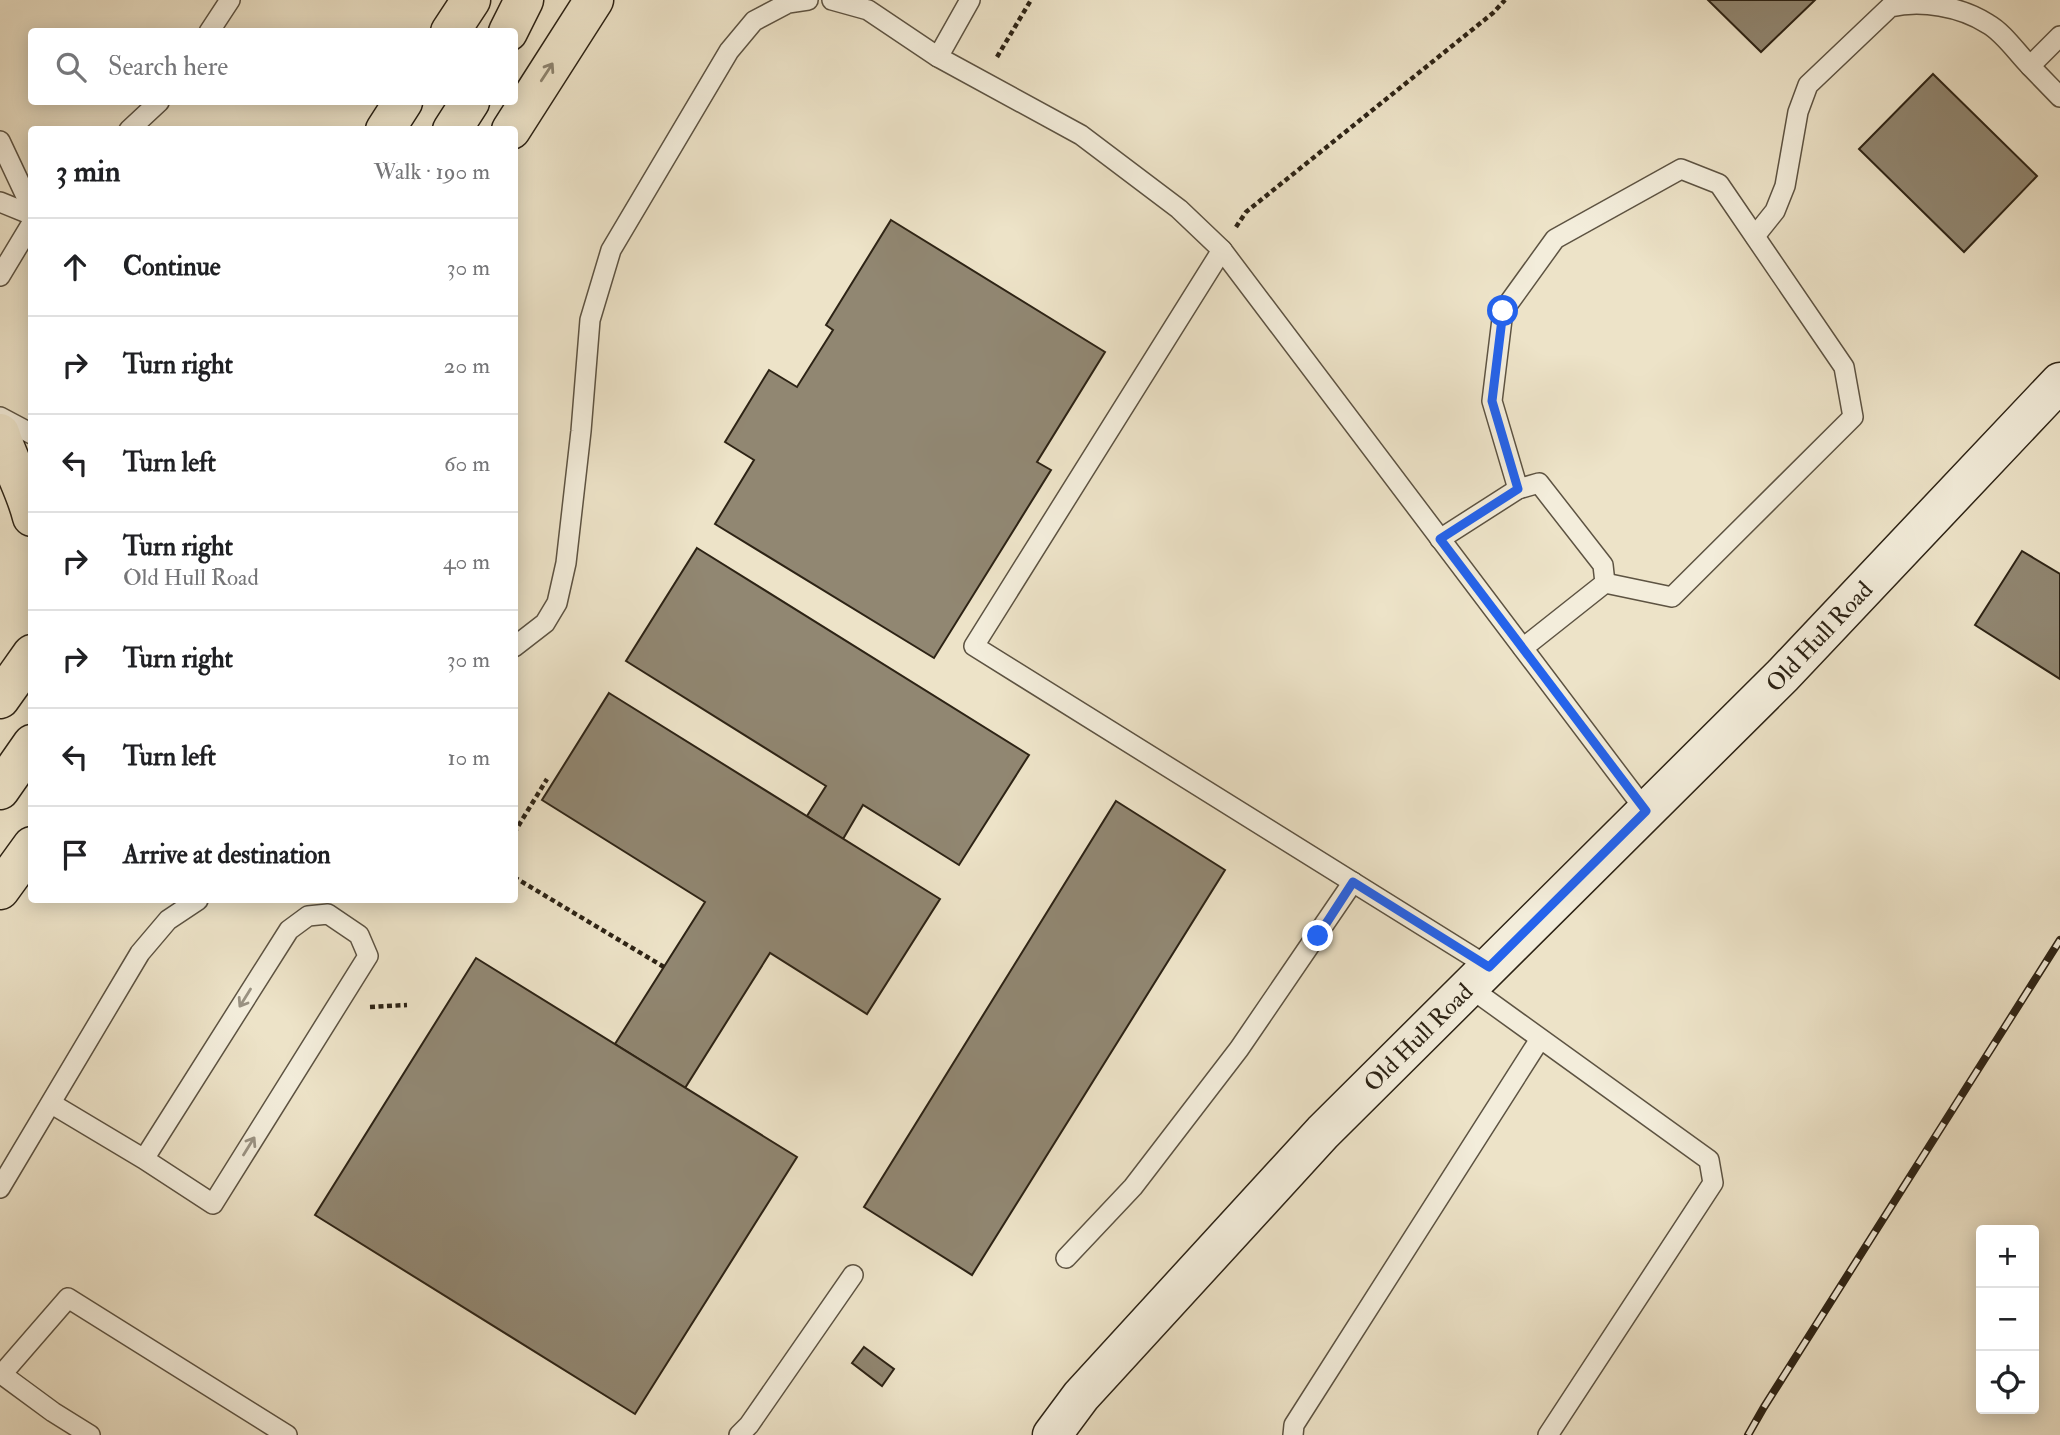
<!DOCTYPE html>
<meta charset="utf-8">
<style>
:root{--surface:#fff;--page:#f2f2f2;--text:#202124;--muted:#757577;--line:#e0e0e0}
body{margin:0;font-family:"IM FELL Double Pica",serif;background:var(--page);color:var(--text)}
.controls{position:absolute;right:21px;bottom:21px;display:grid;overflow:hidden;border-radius:7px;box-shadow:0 4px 18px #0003}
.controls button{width:63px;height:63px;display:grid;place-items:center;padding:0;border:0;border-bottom:2px solid var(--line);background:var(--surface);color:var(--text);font:35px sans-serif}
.stop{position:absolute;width:21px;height:21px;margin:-16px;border:5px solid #2563eb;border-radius:50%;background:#fff}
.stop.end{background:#2563eb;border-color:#fff;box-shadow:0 2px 7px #0008}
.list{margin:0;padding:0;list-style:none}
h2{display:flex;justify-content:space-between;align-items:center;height:91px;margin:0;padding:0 28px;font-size:30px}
h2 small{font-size:23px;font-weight:400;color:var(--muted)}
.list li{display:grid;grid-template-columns:46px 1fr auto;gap:21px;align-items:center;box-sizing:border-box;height:98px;padding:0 28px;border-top:2px solid var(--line)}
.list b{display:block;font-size:26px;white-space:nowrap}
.list p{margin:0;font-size:23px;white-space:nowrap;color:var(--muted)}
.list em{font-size:23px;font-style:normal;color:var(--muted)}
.icon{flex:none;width:38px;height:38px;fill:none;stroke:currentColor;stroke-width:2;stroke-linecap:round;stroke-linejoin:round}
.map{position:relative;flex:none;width:2060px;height:1435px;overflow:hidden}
.search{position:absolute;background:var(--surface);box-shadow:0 4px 18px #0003;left:28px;top:28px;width:490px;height:77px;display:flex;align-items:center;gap:18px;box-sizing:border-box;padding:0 24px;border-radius:7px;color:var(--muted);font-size:26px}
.panel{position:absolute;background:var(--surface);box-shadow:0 4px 18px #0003;left:28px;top:126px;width:490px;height:777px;border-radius:7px}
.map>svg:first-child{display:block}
.building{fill:#918772;stroke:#2d2315;stroke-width:2}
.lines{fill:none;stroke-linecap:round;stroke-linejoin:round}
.service-casing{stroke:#5d5342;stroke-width:22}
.secondary-casing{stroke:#2d2315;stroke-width:41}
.trunk-casing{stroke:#2d2315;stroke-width:41}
.path{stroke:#2d2315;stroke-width:4.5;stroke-dasharray:5 3.5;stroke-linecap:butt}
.service{stroke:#f3eddb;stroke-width:19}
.secondary{stroke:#f3eddb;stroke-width:38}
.trunk{stroke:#ede3c8;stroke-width:38}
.rail-casing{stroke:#2d2315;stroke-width:8}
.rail{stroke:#f3eddb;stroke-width:5;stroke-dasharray:16;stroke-linecap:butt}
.oneway{stroke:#8d836e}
.oneway2{stroke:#9a9282}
.route{stroke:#2563eb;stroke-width:9}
.labels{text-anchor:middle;stroke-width:5;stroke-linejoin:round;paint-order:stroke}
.street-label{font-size:24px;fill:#2d2315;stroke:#f3eddb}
</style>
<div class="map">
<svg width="2060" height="1435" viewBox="0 0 2060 1435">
<rect width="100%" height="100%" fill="#ede3c8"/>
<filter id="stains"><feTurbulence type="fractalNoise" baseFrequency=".00286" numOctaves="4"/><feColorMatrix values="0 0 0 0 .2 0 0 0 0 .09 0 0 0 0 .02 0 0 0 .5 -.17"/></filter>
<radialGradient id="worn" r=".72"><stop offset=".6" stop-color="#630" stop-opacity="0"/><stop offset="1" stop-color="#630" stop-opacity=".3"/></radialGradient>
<!-- building -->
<g class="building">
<polygon points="1708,0 1815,0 1761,52"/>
<polygon points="1933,74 2037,176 1964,252 1859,149"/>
<polygon points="891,220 1105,352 1037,462 1051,470 934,658 715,524 754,460 725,442 769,370 797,387 833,330 826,325"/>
<polygon points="697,548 1029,755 959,865 863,805 843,839 807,816 826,786 626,661"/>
<polygon points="2022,551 2060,574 2060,679 1975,625"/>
<polygon points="609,693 940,899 867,1014 770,953 685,1088 615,1044 705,902 542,800"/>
<polygon points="1116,801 1225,870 972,1275 864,1207"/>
<polygon points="476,958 797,1157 635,1414 315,1215"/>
<polygon points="864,1347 894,1369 882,1386 852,1363"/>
</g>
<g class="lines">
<!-- service casing -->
<g class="service-casing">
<g id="service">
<polyline points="832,0 868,10 938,57 1081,135 1179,209 1222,250 974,646 1489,967"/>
<polyline points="209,32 230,0"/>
<polyline points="938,57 970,0"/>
<polyline points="2030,66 2060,97"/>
<polyline points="129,130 159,102"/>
<polyline points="0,141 32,209"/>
<polyline points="0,202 32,215"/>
<path d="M1755 236 1775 211 1785 186 1798 112 1808 85 1890 7C1921 0 1960 6 1988 24 2004 33 2017 53 2030 66L2060 36"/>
<polyline points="1222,250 1646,811"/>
<polyline points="0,276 32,223"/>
<polyline points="0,417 32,434"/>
<polyline points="1518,489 1492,401 1503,311 1555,239 1681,169 1719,184 1844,367 1853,417 1672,597 1605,583"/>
<polyline points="1440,539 1518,489 1539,483 1603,565 1605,583 1523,648"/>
<polyline points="514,647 545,623 557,603 566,563 581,431 590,320 611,250 729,51 754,21 788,3 808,0"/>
<polyline points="1469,987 1709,1160 1713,1183 1548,1435"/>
<polyline points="52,1104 144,1159 213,1204 368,956 359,935 328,914 308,916 289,930 144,1159"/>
<polyline points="0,1188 140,953 168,920 198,900"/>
<polyline points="1066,1258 1133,1187 1239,1049 1353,882"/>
<polyline points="0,1373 53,1412 90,1435"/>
<polyline points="2,1374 68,1298 287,1435"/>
<polyline points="739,1435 749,1425 853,1275"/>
<polyline points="1293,1435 1294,1425 1540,1039"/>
</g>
</g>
<!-- secondary casing -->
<g class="secondary-casing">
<g id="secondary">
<path id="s1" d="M1052 1435 1081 1396 1323 1132 1783 675 2060 382"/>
</g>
</g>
<!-- trunk casing -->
<g class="trunk-casing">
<g id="trunk">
<polyline points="450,32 471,0"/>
<polyline points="508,32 524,0"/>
<polyline points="385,130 403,102"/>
<polyline points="452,130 470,102"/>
<polyline points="511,130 594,0"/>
<path d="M0 433C9 462 25 488 32 517"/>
<polyline points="0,699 32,654"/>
<polyline points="0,790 32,744"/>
<polyline points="0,890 32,846"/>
</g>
</g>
<!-- path -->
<g class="path">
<polyline points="997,57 1031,0"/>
<polyline points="1236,227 1246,212 1493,13 1505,0"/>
<polyline points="514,833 547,779"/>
<polyline points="514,877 664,967"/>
<polyline points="370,1007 407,1005"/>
</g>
<!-- service -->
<use href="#service" class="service"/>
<!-- secondary -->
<use href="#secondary" class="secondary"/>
<!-- trunk -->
<use href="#trunk" class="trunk"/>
<!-- rail casing -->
<g class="rail-casing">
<polyline id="rail" points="1748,1435 1764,1407 2060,940"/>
</g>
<!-- rail -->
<use href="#rail" class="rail"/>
</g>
<!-- one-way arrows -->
<defs><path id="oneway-shaft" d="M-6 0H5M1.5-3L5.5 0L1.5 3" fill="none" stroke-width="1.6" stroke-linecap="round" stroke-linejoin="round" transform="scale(1.75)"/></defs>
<use class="oneway" href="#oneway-shaft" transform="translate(547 72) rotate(-57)"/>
<g class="oneway2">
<use href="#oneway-shaft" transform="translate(245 998) rotate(122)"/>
<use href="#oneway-shaft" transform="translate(249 1146) rotate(-58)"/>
</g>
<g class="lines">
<!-- route -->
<polyline class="route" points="1318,936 1353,882 1489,967 1646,811 1440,539 1518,489 1492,401 1503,311"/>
</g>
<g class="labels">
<!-- street labels -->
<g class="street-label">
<text dy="8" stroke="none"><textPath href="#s1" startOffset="1108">Old Hull Road</textPath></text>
<text dy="8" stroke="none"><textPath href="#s1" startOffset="541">Old Hull Road</textPath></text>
</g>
</g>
<rect width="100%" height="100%" filter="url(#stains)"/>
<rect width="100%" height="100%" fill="url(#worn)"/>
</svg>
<div class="controls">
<button>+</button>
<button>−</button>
<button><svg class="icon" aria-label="locate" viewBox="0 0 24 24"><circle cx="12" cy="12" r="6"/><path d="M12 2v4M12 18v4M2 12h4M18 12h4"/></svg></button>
</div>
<div class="stop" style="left:1503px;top:311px"></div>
<div class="stop end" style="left:1318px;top:936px"></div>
<div class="search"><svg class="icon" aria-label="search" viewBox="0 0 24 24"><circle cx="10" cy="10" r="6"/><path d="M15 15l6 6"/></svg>Search here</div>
<section class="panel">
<h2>3 min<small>Walk · 190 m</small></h2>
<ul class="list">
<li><svg class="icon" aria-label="ahead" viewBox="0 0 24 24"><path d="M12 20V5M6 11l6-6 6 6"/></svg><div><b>Continue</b></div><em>30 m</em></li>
<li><svg class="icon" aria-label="right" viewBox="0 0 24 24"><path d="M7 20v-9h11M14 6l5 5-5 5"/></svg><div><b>Turn right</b></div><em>20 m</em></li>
<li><svg class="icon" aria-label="left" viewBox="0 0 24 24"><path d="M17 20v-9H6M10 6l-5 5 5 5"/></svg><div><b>Turn left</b></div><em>60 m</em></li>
<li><svg class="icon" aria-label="right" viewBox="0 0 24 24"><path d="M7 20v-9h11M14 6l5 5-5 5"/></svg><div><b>Turn right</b><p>Old Hull Road</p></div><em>40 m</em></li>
<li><svg class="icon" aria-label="right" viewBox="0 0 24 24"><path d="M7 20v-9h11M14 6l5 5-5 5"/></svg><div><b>Turn right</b></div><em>30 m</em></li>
<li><svg class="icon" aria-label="left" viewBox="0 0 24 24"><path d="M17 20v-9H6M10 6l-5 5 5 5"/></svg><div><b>Turn left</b></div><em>10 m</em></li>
<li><svg class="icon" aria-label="arrive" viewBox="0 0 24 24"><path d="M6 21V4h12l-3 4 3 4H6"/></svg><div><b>Arrive at destination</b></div></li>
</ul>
</section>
</div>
